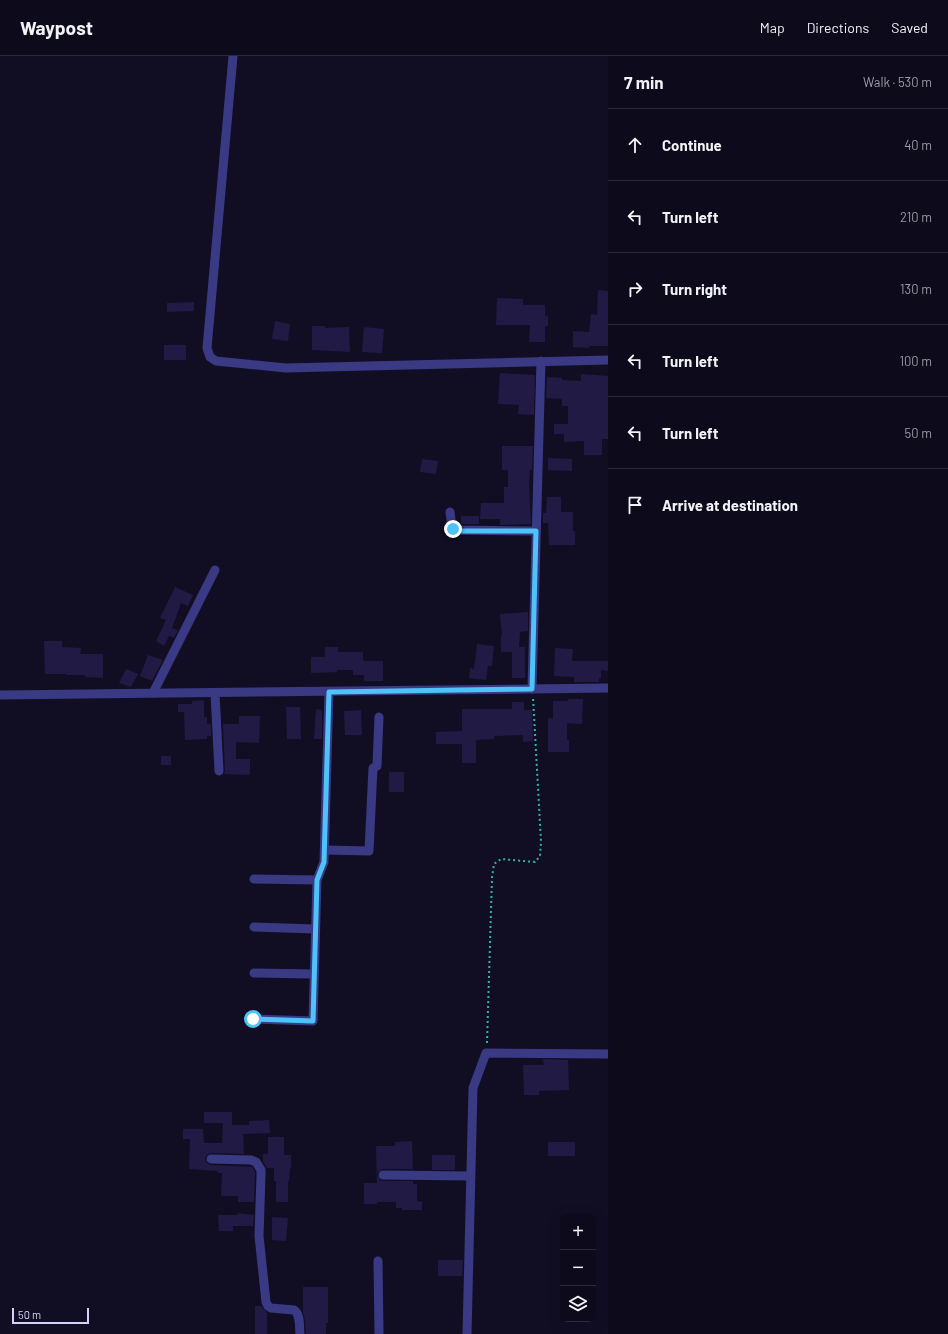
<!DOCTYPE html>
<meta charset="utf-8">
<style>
:root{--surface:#0d0a1b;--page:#161324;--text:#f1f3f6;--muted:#9a9aa3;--line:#2d2b3a}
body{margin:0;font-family:Barlow,sans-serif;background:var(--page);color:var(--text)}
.controls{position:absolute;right:12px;bottom:12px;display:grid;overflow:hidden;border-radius:8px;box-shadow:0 4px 16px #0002}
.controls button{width:36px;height:36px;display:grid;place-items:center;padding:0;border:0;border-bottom:1px solid var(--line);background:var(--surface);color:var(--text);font:20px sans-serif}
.scale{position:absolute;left:12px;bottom:10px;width:77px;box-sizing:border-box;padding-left:4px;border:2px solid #d4d1ff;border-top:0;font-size:11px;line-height:14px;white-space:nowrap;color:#d4d1ff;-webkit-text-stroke:3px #110e24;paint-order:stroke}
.stop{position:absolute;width:12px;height:12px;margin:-9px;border:3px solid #4fc3f7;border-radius:50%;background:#fff}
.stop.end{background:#4fc3f7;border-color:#fff;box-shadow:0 1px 4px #0008}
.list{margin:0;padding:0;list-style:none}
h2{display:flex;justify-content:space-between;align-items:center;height:52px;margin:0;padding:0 16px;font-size:17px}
h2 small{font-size:13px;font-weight:400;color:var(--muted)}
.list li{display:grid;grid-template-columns:26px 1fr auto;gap:12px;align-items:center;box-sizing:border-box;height:72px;padding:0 16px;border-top:1px solid var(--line)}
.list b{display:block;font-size:15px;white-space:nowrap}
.list em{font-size:13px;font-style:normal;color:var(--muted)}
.icon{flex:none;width:22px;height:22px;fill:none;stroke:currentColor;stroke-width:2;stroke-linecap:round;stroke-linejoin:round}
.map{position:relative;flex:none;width:608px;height:1278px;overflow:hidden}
header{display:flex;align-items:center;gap:24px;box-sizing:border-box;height:56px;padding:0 20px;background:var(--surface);border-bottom:1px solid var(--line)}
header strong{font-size:19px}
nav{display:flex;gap:22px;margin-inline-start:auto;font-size:14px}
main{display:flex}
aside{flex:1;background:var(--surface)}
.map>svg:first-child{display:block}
.building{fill:#211a45}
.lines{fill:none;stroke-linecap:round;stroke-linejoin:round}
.path{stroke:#2fb5a7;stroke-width:2;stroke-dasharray:2 3;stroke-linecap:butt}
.street{stroke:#393a83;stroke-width:9}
.route{stroke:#4fc3f7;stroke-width:5}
</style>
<header>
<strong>Waypost</strong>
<nav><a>Map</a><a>Directions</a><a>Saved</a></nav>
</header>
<main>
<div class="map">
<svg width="608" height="1278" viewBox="0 0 608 1278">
<rect width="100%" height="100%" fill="#110e24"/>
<!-- building -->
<g class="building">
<polygon points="598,234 608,235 608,290 589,290 589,292 573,291 573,275 589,276 591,258 597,259"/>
<polygon points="497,242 523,243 523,249 545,249 545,260 548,260 548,270 545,270 545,286 529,286 530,269 496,269"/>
<polygon points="194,246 194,255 167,256 167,247"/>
<polygon points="275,265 290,268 288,285 272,283"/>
<polygon points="312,270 325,270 325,272 349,271 350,296 312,294"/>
<polygon points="364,271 384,273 382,297 362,296"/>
<rect x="164" y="289" width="22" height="15"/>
<polygon points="500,317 535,319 534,359 518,358 519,349 498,348"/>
<polygon points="581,318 608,320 608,383 602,383 602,399 584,399 584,385 564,386 564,378 554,378 554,368 568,368 568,350 562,350 562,343 546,342 547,321 562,322 562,324 581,325"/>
<polygon points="502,390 533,390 532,414 530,414 529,428 531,468 500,469 500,463 480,463 481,447 504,447 504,431 508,431 508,414 502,414"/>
<polygon points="548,402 572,403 572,415 548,414"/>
<polygon points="422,403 438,405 436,418 420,416"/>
<polygon points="547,441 561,441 561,456 573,456 573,475 575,475 575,489 549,489 548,467 543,467 543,457 546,457"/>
<rect x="461" y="460" width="18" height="8"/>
<polygon points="175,531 193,539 188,550 181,547 172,572 178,574 174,582 169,580 164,590 156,585 166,564 160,562"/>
<polygon points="528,556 528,575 520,576 519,591 525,591 525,622 512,622 512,596 501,596 501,580 502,580 500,558"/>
<polygon points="44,585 62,585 62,591 81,592 80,598 103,598 103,622 85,621 85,619 66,619 66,618 45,618"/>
<polygon points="477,588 494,590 492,610 488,610 486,624 469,622 470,612 474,613"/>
<polygon points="325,591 338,591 338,596 363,596 363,605 383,605 383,625 364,625 364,619 353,619 353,614 337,614 337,616 311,617 311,601 325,601"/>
<polygon points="555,592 573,593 572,605 608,605 608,615 601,614 601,622 599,622 599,626 574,626 574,621 554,620"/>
<polygon points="148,599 163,604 152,625 140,620"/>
<polygon points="126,613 138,618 131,631 119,627"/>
<polygon points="568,643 583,643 582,668 567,667 567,684 569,684 569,696 548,696 548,662 553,663 553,645 568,645"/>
<polygon points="204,644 204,661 207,661 207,668 211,668 211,680 207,680 207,683 185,684 184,656 178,656 178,648 192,648 192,645"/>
<polygon points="512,646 524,646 524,654 532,654 533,685 523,686 523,679 494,680 494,683 476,684 476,707 462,707 462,688 436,688 436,676 462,675 462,653 512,653"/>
<polygon points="286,651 300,651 301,683 287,683"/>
<polygon points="316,653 322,654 322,683 314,683"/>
<polygon points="361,654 362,679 345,679 344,655"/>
<polygon points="239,660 260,660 259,687 236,686 236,703 250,703 250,719 224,718 225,715 223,668 239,668"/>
<rect x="161" y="700" width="10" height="9"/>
<rect x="389" y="716" width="15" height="20"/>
<polygon points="543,1003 568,1004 569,1034 539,1035 539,1039 524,1039 523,1009 544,1009"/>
<polygon points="204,1056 232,1056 232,1069 249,1069 249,1065 269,1064 270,1077 243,1078 244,1098 211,1097 208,1098 205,1102 206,1106 210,1109 252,1111 255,1116 254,1146 238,1146 238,1140 221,1140 222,1117 218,1117 218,1115 189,1113 190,1083 183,1083 183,1073 203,1073 204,1087 222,1087 223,1067 204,1067"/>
<polygon points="268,1081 284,1081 284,1099 291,1099 291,1112 290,1112 289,1125 288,1125 288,1146 276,1146 276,1125 274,1125 274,1112 267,1112 263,1106 263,1098 268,1098"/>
<polygon points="412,1085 413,1113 383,1113 378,1116 377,1119 380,1124 383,1125 413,1125 413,1128 417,1128 417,1145 422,1146 422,1154 402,1154 402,1152 396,1152 396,1146 377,1146 377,1148 364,1148 364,1127 377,1127 376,1090 395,1090 395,1086"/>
<rect x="548" y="1086" width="27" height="14"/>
<rect x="432" y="1099" width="23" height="15"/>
<polygon points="238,1157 254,1159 253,1170 233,1170 233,1175 219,1175 218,1159 237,1159"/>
<polygon points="272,1161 288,1162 286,1185 272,1184"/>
<polygon points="438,1204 463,1204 462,1220 438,1220"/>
<polygon points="303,1231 328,1231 328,1267 326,1267 326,1278 306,1278 305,1264 303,1256"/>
<polygon points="255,1250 261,1250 267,1257 267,1278 255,1278"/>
</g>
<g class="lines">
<!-- path -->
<polyline class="path" points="487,987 492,821 494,808 501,803 535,806 540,800 541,786 533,641"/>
<!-- street -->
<g class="street">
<polyline points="233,0 207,292 210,301 216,305 286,312 608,304"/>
<polyline points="450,456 452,472 455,474 536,475"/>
<polyline points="532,633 541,305"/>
<polyline points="153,637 215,514"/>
<polyline points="215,637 219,715"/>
<polyline points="0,639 608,632"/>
<polyline points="325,794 369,795 373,712 377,710 379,661"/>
<polyline points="254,823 317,824"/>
<polyline points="254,871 315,873"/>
<polyline points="254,917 314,918"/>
<polyline points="253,963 313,965 317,824 324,806 329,636"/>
<path d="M211 1103 251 1104 256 1106 261 1114V1119L259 1180 266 1246 268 1250 271 1252 294 1254C301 1259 299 1270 300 1278"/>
<polyline points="383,1119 470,1120"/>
<polyline points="378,1205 379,1278"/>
<polyline points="467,1278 473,1032 486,997 608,998"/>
</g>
</g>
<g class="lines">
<!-- route -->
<polyline class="route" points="253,963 313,965 317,824 324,806 329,636 532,633 536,475 457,475 453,473"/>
</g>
</svg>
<div class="controls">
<button>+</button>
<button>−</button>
<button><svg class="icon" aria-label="layers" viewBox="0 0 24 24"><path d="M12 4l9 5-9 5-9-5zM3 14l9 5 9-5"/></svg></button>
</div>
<div class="scale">50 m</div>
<div class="stop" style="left:253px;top:963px"></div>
<div class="stop end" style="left:453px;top:473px"></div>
</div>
<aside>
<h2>7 min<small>Walk · 530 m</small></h2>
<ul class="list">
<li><svg class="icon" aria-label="ahead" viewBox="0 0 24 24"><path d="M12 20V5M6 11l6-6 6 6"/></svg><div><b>Continue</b></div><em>40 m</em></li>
<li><svg class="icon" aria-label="left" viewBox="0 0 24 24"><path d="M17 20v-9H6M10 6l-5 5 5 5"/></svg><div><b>Turn left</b></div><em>210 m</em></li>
<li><svg class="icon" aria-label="right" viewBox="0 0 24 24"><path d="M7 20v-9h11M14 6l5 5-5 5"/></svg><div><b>Turn right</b></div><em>130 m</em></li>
<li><svg class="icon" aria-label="left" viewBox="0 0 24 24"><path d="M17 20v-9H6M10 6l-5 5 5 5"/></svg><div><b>Turn left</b></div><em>100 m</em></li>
<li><svg class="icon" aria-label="left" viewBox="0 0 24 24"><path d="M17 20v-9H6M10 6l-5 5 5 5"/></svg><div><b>Turn left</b></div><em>50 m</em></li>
<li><svg class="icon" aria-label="arrive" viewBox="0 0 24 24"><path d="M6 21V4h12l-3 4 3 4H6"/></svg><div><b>Arrive at destination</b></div></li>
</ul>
</aside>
</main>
